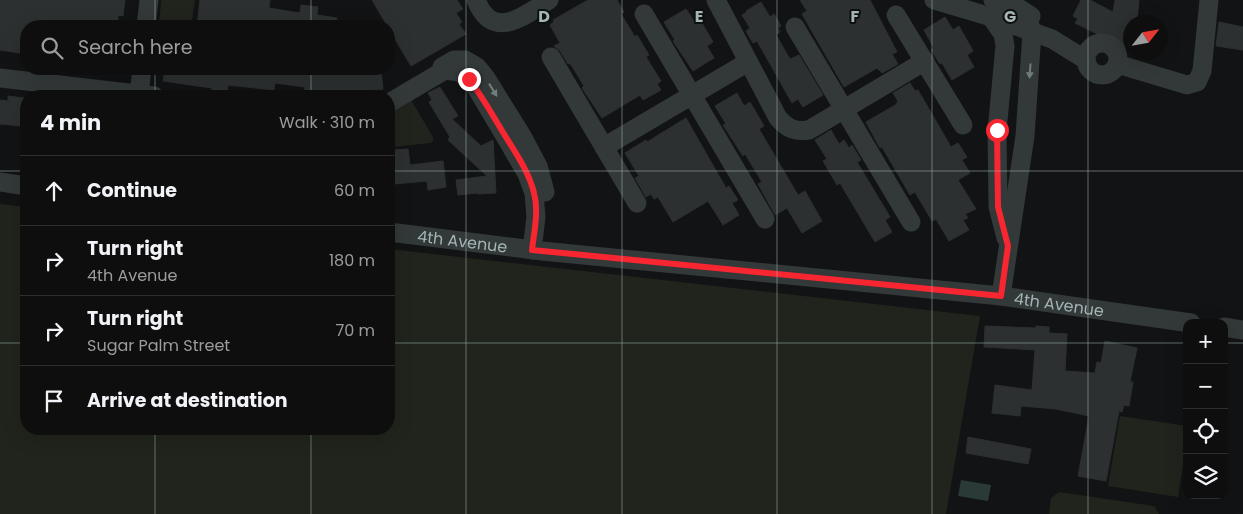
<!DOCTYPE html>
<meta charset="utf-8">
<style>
:root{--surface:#0e0e0f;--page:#171718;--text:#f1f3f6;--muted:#9b9c9e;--line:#2e2e2f}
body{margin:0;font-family:Poppins,sans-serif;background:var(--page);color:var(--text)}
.controls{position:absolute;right:15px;bottom:15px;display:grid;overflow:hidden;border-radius:10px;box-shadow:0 5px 20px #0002}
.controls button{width:45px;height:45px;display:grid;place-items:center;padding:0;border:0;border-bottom:1px solid var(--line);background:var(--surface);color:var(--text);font:25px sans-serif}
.compass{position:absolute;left:1123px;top:15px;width:45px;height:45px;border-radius:50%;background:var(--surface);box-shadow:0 5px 20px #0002;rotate:59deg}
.stop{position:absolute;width:15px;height:15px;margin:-11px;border:4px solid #f82631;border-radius:50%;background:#fff}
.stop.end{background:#f82631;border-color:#fff;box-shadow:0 1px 5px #0008}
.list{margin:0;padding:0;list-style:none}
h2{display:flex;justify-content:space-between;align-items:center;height:65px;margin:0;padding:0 20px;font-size:21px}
h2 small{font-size:16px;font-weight:400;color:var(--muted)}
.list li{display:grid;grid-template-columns:32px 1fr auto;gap:15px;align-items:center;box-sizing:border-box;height:70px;padding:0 20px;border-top:1px solid var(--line)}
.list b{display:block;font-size:19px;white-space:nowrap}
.list p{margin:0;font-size:16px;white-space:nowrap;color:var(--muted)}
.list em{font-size:16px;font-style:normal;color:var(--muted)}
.icon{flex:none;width:28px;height:28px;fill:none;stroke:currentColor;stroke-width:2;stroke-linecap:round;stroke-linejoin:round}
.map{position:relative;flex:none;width:1243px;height:514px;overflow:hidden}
.search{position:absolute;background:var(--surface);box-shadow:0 5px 20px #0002;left:20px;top:20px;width:375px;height:55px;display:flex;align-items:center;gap:12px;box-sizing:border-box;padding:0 18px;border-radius:20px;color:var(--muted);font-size:19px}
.panel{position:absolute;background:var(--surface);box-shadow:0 5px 20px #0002;left:20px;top:90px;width:375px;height:345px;border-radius:20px}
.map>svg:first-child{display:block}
.green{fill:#21241c}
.water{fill:#2a3a36}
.building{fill:#2d3030;stroke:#2c2f30}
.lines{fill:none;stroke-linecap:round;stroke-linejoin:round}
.minor{stroke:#333839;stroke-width:19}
.oneway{fill:#717d7d}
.route{stroke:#f82631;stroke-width:6}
.grid{fill:none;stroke:#a3b5b5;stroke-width:1;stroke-opacity:0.55}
.labels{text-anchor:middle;stroke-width:4;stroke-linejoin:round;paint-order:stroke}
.street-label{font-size:16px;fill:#a3b5b5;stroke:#0d0e0f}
.grid-label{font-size:16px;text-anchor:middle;font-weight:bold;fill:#a3b5b5;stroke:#0d0e0f;stroke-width:4;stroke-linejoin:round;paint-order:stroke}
</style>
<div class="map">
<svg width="1243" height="514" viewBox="0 0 1243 514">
<rect width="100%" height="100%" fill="#121314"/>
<!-- green -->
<g class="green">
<polygon points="161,0 195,0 191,26 159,26"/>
<polygon points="411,100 433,137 433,141 430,143 393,147 395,110"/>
<polygon points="0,204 26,207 26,429 389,429 389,249 980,316 946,514 0,514"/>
<polygon points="1120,416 1187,426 1187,440 1178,497 1108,486"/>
<polygon points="1059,492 1154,506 1159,514 1049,514 1051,498"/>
</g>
<!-- water -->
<polygon class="water" points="961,480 991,485 988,501 958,496"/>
<!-- building -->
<g class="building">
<polygon points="0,0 125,0 123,16 118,15 118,26 26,26 26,54 0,50"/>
<polygon points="200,0 270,0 269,8 300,13 301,5 318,7 317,15 337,18 336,26 197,26"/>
<polygon points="372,0 457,0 463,9 456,13 462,22 459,24 466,34 411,66"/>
<polygon points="588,0 617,0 624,12 621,14 635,37 637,35 649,55 646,57 661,81 657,84 661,90 643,100 640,95 602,118 582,88 584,86 570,63 568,64 560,51 554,46 560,43 550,25 554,22 553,20"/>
<polygon points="800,0 870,0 897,52 892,54 898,64 882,73 877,68 844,87 802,14 807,11"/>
<polygon points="1081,0 1090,0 1113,12 1115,0 1139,0 1137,20 1130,19 1130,50 1075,23 1078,19 1073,16"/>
<polygon points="761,2 770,17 774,14 781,26 778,28 780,32 776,35 790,59 799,55 823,95 803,107 798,99 792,103 757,41 753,43 746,31 750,28 742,15 747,12 746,11"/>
<polygon points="686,9 694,21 699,18 713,42 707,46 714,58 693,71 673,41 675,40 664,22"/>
<polygon points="945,17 953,30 959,26 973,51 967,55 974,67 952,80 942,63 940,64 931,50 934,48 924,30"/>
<polygon points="1219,22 1243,27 1243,50 1216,46"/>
<polygon points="165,69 381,69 383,89 345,93 326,90 325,96 312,96 304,95 305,87 275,83 274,90 228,85 227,96 225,96 211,94 212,88 163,81"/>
<polygon points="910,83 915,91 918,90 951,147 958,143 967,157 962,160 970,173 958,180 976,209 965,214 968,218 963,220 969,230 949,241 936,219 932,221 915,192 910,195 882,147 880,148 866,122 897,104 897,102 898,101 893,93"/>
<polygon points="440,87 458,116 452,119 481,146 493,140 496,193 478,194 478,193 458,195 456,180 487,176 448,140 450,137 429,102 432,100 428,93"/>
<polygon points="737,93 744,106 750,102 764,126 759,129 798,195 805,191 822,221 802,233 787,208 775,215 758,184 762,182 745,154 743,156 723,125 726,124 715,106"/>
<polygon points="8,96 24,98 21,126 0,124 0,100 8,101"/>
<polygon points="686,118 726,188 729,186 738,200 732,203 739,215 723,225 708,201 673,222 658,197 654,199 651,194 646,197 635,178 639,176 625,153 646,140 647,142"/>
<polygon points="831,130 839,144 844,140 849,148 852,145 861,160 857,162 890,217 885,220 892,232 875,242 840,183 837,185 823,161 827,159 815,140"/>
<polygon points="408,149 410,165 443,161 446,187 428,190 427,181 394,184 391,158 395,158 394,150"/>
<polygon points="985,326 1036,328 1036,326 1049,327 1049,333 1067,334 1065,371 1095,373 1097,362 1101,363 1105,341 1137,348 1130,382 1133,382 1129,406 1124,405 1122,412 1119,411 1106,481 1078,476 1089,416 1056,409 1021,406 1020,416 992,413 995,385 1032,390 1035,350 984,347"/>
<polygon points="968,437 1031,449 1028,464 966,453"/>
</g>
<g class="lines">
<!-- minor -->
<g class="minor">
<path d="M476 0C493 42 524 16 549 0"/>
<path d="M716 0 778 118C788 129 795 132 809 130L925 61"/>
<polyline points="934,0 991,17 1052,39 1086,60"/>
<polyline points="993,0 1020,9 1031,16"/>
<polyline points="644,14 765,219"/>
<polyline points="896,15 963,125"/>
<polyline points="991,17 1003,34 1005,46 997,131 998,207 1006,238"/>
<polyline points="146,26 149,0"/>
<polyline points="795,27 911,222"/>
<circle cx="1102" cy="59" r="16"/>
<polyline points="551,57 637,203"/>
<polyline points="1117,64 1187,85 1197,82 1202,71 1209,0"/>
<polyline points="442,67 454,60 465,60 477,67 486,78 522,136 538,166 545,192"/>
<polyline points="0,78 154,96"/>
<polyline points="139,94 142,69"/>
<polyline points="389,103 445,70 459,72 469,79 477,89 509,143 527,174 534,193 536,217 532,250"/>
<polyline points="604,147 748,62"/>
<polyline points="0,182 26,186"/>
<path id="s1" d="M389 232 542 251 1001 296 1191 323"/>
<polyline points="1001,296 1025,136 1032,32 1027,16 1020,9"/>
<polyline points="1224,327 1243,330"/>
</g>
</g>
<!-- one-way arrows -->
<defs><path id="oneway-solid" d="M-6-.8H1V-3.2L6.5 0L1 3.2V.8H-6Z" transform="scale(1.25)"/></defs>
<g class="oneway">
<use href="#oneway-solid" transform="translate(1030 71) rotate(94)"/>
<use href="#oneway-solid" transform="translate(493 90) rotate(58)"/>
</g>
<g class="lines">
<!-- route -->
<path class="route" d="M469 79C482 96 493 116 504 134 515 152 529 172 534 193 539 211 534 232 532 250L1001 296 1008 246 998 207 997 130"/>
</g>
<!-- grid -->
<path class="grid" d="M155 0V26M311 0V26M466 0V514M622 0V514M777 0V514M932 0V514M1088 0V514M155 69V96M311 69V96M0 171H26M389 171H1243M0 343H26M389 343H1187M1224 343H1243M155 429V514M311 429V514"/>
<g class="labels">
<!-- street labels -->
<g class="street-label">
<text dy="6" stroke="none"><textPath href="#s1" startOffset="74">4th Avenue</textPath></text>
<text dy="6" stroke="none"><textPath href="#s1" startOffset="674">4th Avenue</textPath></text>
</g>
</g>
<g class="grid-label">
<text x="544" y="22">D</text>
<text x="699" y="22">E</text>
<text x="855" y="22">F</text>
<text x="1010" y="22">G</text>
</g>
</svg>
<div class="controls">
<button>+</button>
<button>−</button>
<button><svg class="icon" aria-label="locate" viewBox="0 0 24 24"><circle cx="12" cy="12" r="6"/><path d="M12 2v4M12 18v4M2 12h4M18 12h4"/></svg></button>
<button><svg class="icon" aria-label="layers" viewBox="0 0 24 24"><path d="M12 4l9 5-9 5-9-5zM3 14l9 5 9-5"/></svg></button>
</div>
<svg class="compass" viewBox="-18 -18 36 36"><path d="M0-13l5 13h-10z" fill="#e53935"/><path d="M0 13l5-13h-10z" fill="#9b9c9e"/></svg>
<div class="stop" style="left:997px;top:130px"></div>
<div class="stop end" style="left:469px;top:79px"></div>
<div class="search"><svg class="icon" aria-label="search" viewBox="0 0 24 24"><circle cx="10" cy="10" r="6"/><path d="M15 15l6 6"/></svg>Search here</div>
<section class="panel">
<h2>4 min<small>Walk · 310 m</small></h2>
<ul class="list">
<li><svg class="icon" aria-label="ahead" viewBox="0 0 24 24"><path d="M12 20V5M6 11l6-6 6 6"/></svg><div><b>Continue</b></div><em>60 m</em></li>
<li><svg class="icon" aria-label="right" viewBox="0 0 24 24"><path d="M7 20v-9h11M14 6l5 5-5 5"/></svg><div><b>Turn right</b><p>4th Avenue</p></div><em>180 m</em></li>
<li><svg class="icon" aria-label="right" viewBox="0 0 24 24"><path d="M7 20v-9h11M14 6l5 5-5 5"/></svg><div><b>Turn right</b><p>Sugar Palm Street</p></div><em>70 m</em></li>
<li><svg class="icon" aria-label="arrive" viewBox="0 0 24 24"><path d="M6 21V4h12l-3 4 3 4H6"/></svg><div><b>Arrive at destination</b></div></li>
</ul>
</section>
</div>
